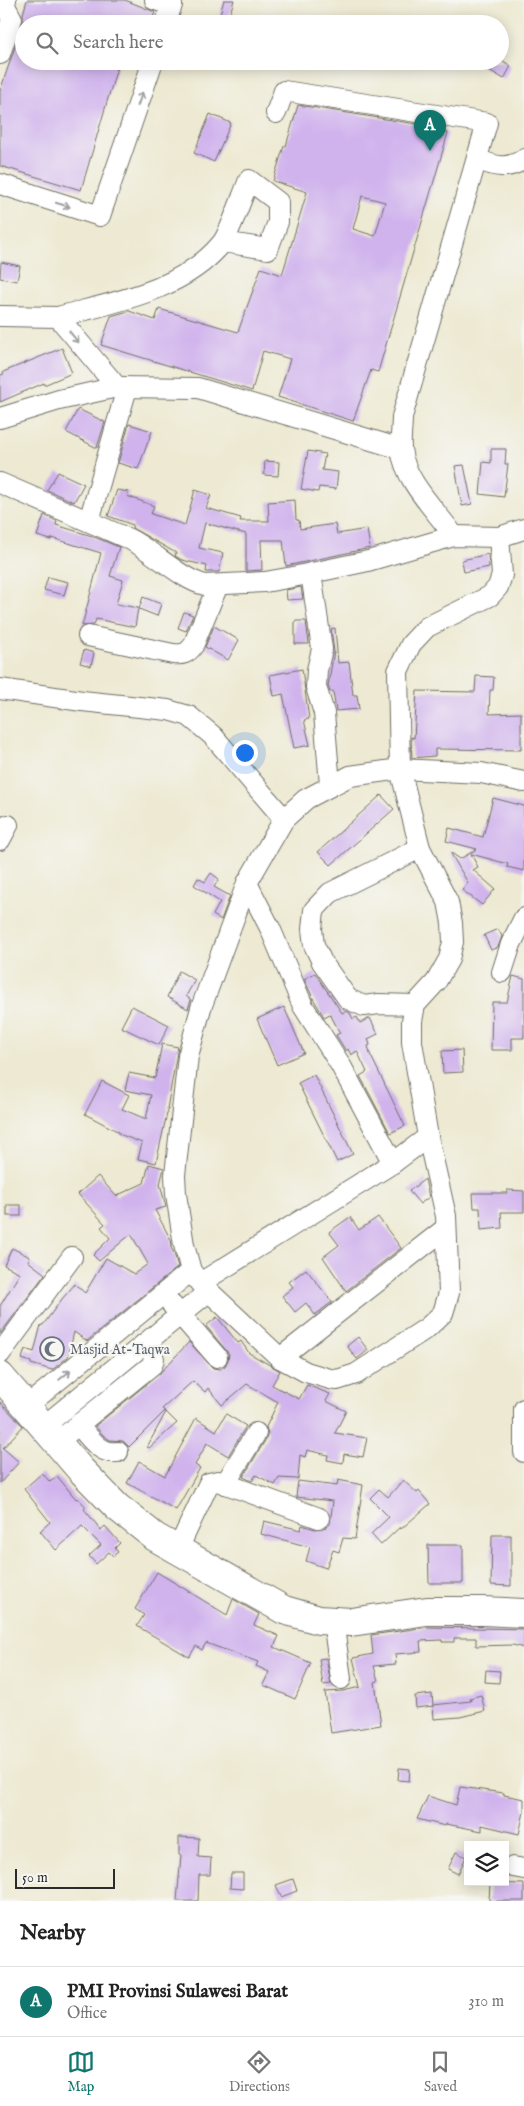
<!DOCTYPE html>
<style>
:root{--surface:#fff;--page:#f6f6f6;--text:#222;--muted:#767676;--line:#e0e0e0;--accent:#0f766e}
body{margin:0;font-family:"IM FELL English",serif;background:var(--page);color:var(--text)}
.controls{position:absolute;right:15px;bottom:15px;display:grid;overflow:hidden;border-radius:0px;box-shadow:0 2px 12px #0003}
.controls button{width:45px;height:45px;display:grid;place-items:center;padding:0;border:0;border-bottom:1px solid var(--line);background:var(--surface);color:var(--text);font:25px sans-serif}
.scale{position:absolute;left:15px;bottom:12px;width:100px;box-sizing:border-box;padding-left:5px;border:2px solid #2b2b2b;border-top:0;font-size:14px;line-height:18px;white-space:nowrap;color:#2b2b2b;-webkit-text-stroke:4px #f6f6f2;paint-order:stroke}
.you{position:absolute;left:244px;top:752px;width:18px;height:18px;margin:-12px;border:4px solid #fff;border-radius:50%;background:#1a73e8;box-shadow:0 0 0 8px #1a73e833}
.badge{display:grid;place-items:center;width:32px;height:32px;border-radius:50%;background:var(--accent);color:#fff;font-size:16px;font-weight:700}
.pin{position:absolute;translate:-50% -41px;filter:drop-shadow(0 1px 2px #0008)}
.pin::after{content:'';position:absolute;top:26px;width:18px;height:15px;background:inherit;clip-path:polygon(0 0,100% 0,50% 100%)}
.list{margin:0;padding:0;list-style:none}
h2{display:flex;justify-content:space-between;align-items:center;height:65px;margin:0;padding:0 20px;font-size:21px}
h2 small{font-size:16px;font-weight:400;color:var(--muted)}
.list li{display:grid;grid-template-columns:32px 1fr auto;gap:15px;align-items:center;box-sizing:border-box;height:70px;padding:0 20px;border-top:1px solid var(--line)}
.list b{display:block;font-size:19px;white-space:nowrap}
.list p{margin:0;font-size:16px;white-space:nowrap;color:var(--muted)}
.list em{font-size:16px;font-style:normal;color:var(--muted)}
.icon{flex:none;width:28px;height:28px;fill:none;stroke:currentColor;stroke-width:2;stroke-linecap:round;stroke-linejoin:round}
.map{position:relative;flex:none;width:524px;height:1901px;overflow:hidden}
.search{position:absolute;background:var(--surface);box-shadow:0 2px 12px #0003;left:15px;right:15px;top:15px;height:55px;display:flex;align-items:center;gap:12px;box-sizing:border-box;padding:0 18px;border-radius:28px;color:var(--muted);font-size:19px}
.sheet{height:135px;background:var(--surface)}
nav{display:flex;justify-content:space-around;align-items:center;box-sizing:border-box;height:70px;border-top:1px solid var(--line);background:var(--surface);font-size:14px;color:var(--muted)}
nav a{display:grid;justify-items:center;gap:2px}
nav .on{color:var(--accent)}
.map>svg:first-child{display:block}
.building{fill:#d0b3ed;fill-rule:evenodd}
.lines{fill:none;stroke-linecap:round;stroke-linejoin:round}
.minor-casing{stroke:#6f6e65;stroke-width:22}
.highway-casing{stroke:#6f6e65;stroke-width:30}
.minor{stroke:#fff;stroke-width:20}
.highway{stroke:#fff;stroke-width:28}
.oneway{stroke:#a0a0a0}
.labels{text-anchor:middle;stroke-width:4.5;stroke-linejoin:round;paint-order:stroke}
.worship-label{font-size:14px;fill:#5b616d;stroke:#f6f6f2;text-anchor:start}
</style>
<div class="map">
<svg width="524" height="1901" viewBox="0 0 524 1901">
<rect width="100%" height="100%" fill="#f6f6f2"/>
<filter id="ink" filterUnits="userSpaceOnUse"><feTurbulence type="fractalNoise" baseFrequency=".02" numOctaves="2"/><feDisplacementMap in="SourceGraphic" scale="10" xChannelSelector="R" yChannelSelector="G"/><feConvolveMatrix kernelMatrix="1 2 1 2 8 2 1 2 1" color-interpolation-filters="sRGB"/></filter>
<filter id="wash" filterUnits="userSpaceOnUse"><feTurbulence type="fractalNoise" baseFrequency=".0096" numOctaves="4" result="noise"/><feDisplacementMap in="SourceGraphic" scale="20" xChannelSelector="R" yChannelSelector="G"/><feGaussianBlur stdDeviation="1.12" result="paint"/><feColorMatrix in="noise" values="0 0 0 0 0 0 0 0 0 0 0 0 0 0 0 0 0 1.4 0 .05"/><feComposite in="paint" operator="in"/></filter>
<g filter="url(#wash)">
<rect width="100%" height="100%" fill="#ede9d2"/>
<g id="blocks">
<!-- building -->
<g class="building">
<polygon points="27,0 125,0 155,12 151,24 24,24 24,61 119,61 81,190 0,166 0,91 23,23 23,14"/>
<polygon points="224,0 234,0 227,24 217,24"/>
<polygon points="474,61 503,61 511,66 504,79"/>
<path d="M298 105 416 124 448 133 378 372 371 370 353 421 278 397 290 359 263 351 252 391 101 345 111 316 129 311 155 320 159 309 238 332 261 268 282 275 307 192 273 181 284 146H286ZM362 196 385 202 375 236 353 229Z"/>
<polygon points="210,114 231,123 214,162 194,153"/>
<polygon points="1,262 20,266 17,281 0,278"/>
<polygon points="62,348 72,373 44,385 44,383 0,402 0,375 4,374 3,372"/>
<polygon points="78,409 105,422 97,448 66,432"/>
<polygon points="129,424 152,431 138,469 118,463"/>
<polygon points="491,449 506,449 505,464 508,464 504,497 480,494 483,462 491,463"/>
<polygon points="308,451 325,454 322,470 338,472 336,489 319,487 318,492 301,489"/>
<polygon points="265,461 279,462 278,476 264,475"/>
<polygon points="464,465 472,504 462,506 455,466"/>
<polygon points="58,472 84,484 74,502 47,490"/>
<polygon points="117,490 129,492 127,496 154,506 151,514 185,525 195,490 211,495 206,508 241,518 240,521 269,521 268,502 295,500 296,520 299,520 300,529 335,524 337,534 367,529 370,548 286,566 283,540 261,540 262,570 246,571 246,534 205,523 199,548 223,553 219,572 206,572 207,566 182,560 175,556 176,553 132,528 133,525 108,516"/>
<polygon points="44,515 57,521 56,525 92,536 119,547 110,576 123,580 116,604 138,608 135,627 96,619 94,625 82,626 101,553 52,538 51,540 37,536"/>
<polygon points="488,554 489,567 464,572 462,560"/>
<polygon points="48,577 68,582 64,595 44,590"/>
<polygon points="301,587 303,599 287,600 286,590"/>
<polygon points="143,597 161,604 157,616 139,609"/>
<polygon points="184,612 193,615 186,631 178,628"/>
<polygon points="295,621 306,621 309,644 295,644"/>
<polygon points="214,626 239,640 228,660 205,647"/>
<polygon points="335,628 338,663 349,662 353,695 357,695 359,709 336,711 333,691 330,692 328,686 334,651 331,629"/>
<polygon points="84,650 94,653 91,666 80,663"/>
<polygon points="302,669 309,719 304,720 310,745 294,748 283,694 274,696 270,675"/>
<polygon points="476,676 494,677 493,690 490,690 489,714 521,713 521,750 435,749 435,756 412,758 411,737 414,738 417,691 475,692"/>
<polygon points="381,795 394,809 331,865 318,852"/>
<polygon points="493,798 524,806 524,871 507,867 508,864 471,854 478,867 473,870 495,889 482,905 462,890 468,883 450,852 460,859 477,849 446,841 449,828 483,837"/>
<polygon points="211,873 219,879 214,887 230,896 221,920 213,915 220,902 194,885 198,878 205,882"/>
<polygon points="498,929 502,936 498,947 491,950 484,935"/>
<polygon points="179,971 195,980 186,996 191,1000 188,1009 167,997"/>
<polygon points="315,973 342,1013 346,1011 350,1013 353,1019 357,1017 360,1023 370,1018 378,1034 368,1039 370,1045 368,1046 370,1054 405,1126 390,1133 360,1076 367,1072 357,1051 351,1055 348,1049 346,1051 336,1035 340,1033 330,1014 324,1017 314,1000 304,979"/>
<polygon points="513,976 524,979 524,1038 512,1038 512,1050 491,1050 492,1002 507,1002"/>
<polygon points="132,1006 169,1025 159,1045 121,1027"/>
<polygon points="284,1007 304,1053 277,1065 257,1019"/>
<polygon points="162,1044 178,1047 167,1109 168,1109 156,1163 138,1159 142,1143 119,1134 119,1132 85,1114 102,1081 129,1095 122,1109 146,1119 151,1095 125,1090 129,1073 155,1078"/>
<polygon points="462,1050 463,1072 443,1073 442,1051"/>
<polygon points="314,1075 353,1154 337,1162 298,1083"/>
<polygon points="149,1164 164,1168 160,1184 166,1207 155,1210 171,1240 172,1245 170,1246 174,1253 178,1267 87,1341 74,1332 68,1357 52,1370 31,1364 31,1362 22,1359 25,1349 34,1352 41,1325 43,1325 62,1299 75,1284 85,1293 106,1258 134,1274 148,1264 131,1234 99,1261 93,1255 110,1238 101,1227 105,1224 78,1194 98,1176 116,1196 144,1183"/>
<polygon points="425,1179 429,1197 420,1204 409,1191"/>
<polygon points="507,1190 524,1191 524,1212 501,1212 502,1228 481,1230 480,1208 474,1208 473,1193 507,1193"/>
<rect x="7" y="1205" width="14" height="11"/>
<polygon points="350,1217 359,1230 378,1217 401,1248 346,1291 323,1257 339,1245 329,1232"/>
<polygon points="12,1248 30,1257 28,1261 45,1274 0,1334 0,1306 20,1273 4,1265"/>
<polygon points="306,1269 332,1302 315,1315 306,1303 295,1312 282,1296 293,1287 289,1282"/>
<polygon points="217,1317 238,1343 241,1341 249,1353 280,1371 272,1385 299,1399 307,1385 330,1394 326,1401 346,1411 335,1433 367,1438 363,1457 344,1454 343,1463 327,1460 328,1455 307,1450 305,1457 300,1455 298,1479 279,1478 275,1485 256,1475 252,1481 243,1477 266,1439 268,1433 266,1427 278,1402 247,1384 222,1405 208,1388 205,1392 193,1381 162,1409 165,1411 129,1447 123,1441 110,1440 103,1435 95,1426 159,1374 189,1342 213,1368 220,1369 225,1366 228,1360 229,1354 206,1326"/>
<polygon points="358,1337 368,1350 357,1359 347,1346"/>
<polygon points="0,1402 23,1426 3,1448 19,1462 0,1483"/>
<polygon points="166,1412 177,1423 149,1448 147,1447"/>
<polygon points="226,1414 246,1426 228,1456 207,1443 195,1465 200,1468 176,1510 127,1483 139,1461 165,1476 196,1418 216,1431"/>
<polygon points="42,1473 50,1482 57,1476 76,1499 78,1498 86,1507 84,1509 101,1530 105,1526 120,1543 115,1548 118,1552 113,1556 109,1552 96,1564 89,1556 101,1545 82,1526 56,1550 40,1531 50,1522 24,1489"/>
<polygon points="338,1480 363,1485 355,1539 343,1538 339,1552 333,1550 326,1568 306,1561 310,1547 261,1534 264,1521 301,1530 302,1525 315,1529 326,1527 330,1524 333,1501 296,1497 298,1481 337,1486"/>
<polygon points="403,1480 417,1493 419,1491 430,1504 401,1529 400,1527 381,1545 371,1534 389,1517 370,1498 379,1489 388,1497"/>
<polygon points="492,1535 511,1535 511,1586 491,1585"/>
<polygon points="428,1545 463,1545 463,1583 429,1583"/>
<polygon points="157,1572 227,1615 233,1599 259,1614 254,1625 279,1636 274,1647 311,1663 295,1699 263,1685 269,1672 256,1666 258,1662 206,1643 202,1650 196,1646 189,1657 137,1626 144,1615 135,1609"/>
<polygon points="428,1627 524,1629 524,1648 513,1645 476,1646 476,1638 454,1638 454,1642 442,1642 442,1640 420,1641 421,1652 395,1654 396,1664 374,1666 378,1681 375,1682 381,1725 331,1733 325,1692 343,1691 360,1687 353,1658 373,1654 371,1635"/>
<polygon points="326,1658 331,1684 323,1685 319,1659"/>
<polygon points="486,1670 500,1671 499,1683 485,1682"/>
<polygon points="432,1694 433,1706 416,1708 415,1696"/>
<polygon points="481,1695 485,1711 460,1717 434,1719 433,1705 471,1701 470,1698"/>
<polygon points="399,1768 410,1769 409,1781 398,1780"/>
<polygon points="460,1787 504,1793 504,1795 524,1799 524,1812 519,1834 482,1825 482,1831 446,1824 445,1826 417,1819 428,1796 456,1805"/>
<polygon points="179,1837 199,1838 198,1857 211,1858 210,1875 199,1875 198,1901 177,1901 181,1855 179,1855"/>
<polygon points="456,1852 466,1857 458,1874 448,1869"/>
<polygon points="231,1873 243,1873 243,1889 230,1888"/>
<polygon points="293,1879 297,1891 281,1897 276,1885"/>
<polygon points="490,1883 524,1884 524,1901 489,1901"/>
</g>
</g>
</g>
<g filter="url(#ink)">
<use href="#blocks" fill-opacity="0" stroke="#6f6e65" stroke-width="1"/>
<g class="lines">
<!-- minor casing -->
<g class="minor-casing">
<g id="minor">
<polyline points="155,0 172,5 165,24"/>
<polyline points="0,54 12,19 4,4 6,0"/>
<path d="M276 113 284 91 487 123 402 417C402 428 400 439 401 449 405 482 436 510 454 536"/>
<path d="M477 159C495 167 508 170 524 159"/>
<polyline points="0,184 100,216 153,61"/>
<polyline points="0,316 58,317 117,387"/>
<path d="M58 317C114 302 183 291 222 243 230 233 243 194 249 180L278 202V222L268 249 223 242"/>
<polyline points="0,418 59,400 117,387 198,388 401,449"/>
<path d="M0 483 129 539C153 551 182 580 205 585L265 582 293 577 368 561 454 536 499 537 524 529"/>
<polyline points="89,521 127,388"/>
<polyline points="311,573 322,649 317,670 316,687 324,713 330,785"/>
<path d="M88 636 173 654C182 655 187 654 193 646L218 585"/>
<polyline points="0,689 82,701 168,710 189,716 213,736 284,819"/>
<polyline points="0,840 8,825"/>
<polyline points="247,883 270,928 303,1006 340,1064 393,1163 428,1137 412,1042 412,1021 415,1005 436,982 449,959 453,942 452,923 448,902 420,848 400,769 398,671 411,644 427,627 490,596 498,587 502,575 499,537"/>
<polyline points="502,972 511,944 524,918"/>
<polyline points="415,1005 379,1004 364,1006 348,999 322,962 314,945 312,929 314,910 330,893 420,848"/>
<polyline points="428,1137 446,1216 449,1293 443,1313 427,1328 356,1374 337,1380 330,1379 306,1372 280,1358 200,1283 191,1271 184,1245 176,1194 175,1175 188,1056 201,1008 247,883 284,819 306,799 350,776 400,769 481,773 524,782"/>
<polyline points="200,1283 393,1163"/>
<polyline points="172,1305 217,1357"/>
<polyline points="0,1354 72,1257"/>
<polyline points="280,1358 446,1228"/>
<polyline points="27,1406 191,1271"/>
<polyline points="524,1409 524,1452"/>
<path d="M78 1424C89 1437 100 1455 118 1452"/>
<polyline points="44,1426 208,1292"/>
<polyline points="57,1442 152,1365 154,1359 152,1352 144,1344"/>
<polyline points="225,1484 256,1433"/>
<polyline points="178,1549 209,1483 218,1481 319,1518"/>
<polyline points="333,1620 341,1679"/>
<polyline points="513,1867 524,1869"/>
</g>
</g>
<!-- highway casing -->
<g class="highway-casing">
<polyline id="highway" points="0,1376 80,1469 117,1507 155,1537 284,1610 319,1620 351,1622 427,1611 483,1611 524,1613"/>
</g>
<!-- minor -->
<use href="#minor" class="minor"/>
<!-- highway -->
<use href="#highway" class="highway"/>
</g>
<!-- one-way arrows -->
<defs><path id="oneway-shaft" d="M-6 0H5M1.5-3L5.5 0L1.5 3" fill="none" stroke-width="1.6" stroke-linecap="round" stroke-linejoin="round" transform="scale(1.25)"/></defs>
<g class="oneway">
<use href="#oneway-shaft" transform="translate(140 99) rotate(-71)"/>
<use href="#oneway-shaft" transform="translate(63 205) rotate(17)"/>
<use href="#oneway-shaft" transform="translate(74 337) rotate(50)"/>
<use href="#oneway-shaft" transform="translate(65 1375) rotate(-40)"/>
</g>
</g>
<!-- icons -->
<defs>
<g id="mosque-ring" transform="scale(1.25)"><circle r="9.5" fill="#f6f6f2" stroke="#6b7280" stroke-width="1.5"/><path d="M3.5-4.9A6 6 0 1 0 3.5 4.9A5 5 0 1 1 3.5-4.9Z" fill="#6b7280"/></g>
</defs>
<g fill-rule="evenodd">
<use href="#mosque-ring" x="52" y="1349"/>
</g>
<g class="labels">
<!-- worship labels -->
<g class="worship-label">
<text x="70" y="1354">Masjid At-Taqwa</text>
</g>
</g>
</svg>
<div class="controls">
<button><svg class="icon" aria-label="layers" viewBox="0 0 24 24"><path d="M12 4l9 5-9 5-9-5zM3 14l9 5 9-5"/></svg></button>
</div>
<div class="scale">50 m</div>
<div class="you"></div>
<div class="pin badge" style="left:430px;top:151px">A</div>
<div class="search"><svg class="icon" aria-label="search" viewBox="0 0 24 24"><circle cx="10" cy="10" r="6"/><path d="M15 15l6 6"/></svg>Search here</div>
</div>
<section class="sheet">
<h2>Nearby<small></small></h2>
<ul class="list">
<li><span class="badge">A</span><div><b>PMI Provinsi Sulawesi Barat</b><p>Office</p></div><em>310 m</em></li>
</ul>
</section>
<nav>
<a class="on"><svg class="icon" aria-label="map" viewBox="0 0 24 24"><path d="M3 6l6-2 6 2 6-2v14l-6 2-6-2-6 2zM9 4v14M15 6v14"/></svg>Map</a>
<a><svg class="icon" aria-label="directions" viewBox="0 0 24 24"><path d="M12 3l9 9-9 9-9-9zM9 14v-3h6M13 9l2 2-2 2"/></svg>Directions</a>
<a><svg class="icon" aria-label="saved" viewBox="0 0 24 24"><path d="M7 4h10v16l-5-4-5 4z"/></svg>Saved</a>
</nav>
